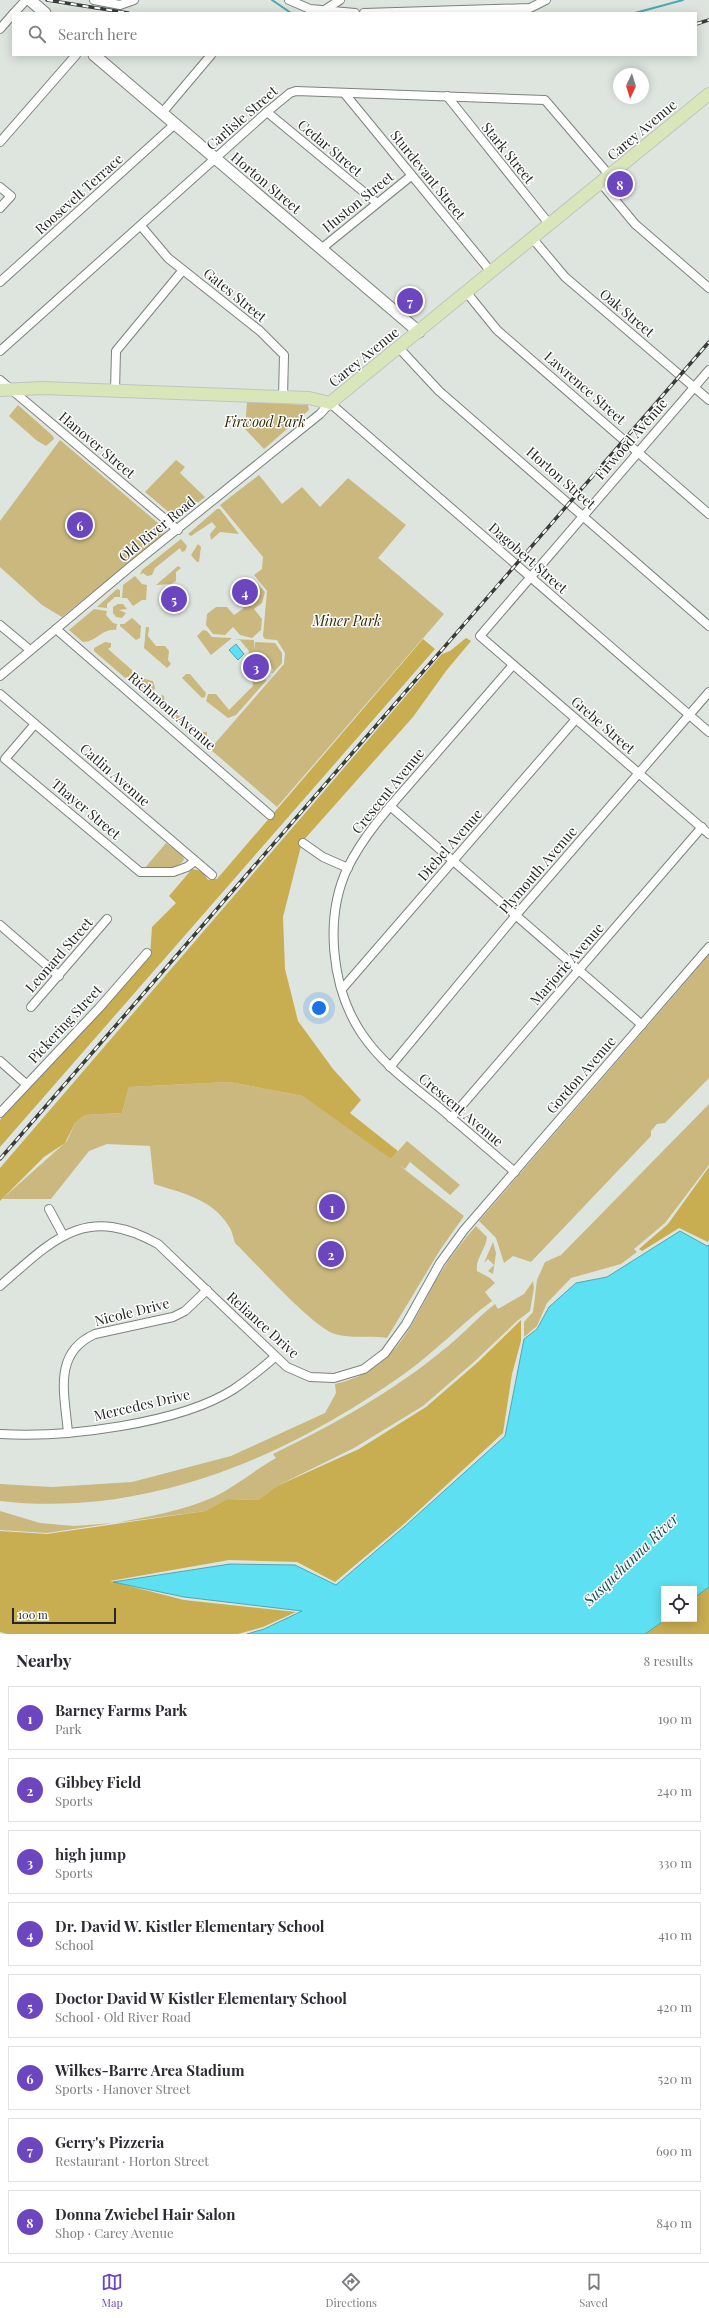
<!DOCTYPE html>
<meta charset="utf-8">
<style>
:root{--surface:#fff;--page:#f2f2f3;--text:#2b2b33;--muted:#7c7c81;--line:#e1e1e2;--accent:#6b46bf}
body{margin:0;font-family:"Playfair Display",serif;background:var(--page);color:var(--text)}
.controls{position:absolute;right:12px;bottom:12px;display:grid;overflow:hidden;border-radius:0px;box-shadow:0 2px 10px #0003}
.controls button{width:36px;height:36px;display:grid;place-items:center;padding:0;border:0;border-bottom:1px solid var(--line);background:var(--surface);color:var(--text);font:20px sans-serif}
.compass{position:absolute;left:613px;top:68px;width:36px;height:36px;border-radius:50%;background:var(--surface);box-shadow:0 2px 10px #0003;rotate:184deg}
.scale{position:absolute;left:12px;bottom:10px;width:104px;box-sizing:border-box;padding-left:4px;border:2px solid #242725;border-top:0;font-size:11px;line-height:14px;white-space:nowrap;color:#242725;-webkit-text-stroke:3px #fff;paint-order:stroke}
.you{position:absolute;left:319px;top:1008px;width:14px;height:14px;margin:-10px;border:3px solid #fff;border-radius:50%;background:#1a73e8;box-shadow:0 0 0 6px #1a73e833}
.badge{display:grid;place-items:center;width:26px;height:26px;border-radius:50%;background:var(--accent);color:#fff;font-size:13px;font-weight:700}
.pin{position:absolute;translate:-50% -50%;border:2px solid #fff;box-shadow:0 1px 4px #0006}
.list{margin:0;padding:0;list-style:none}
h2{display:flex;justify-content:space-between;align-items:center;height:52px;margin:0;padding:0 16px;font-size:17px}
h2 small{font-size:13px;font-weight:400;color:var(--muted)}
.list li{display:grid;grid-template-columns:26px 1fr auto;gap:12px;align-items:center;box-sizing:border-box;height:64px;margin:0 8px 8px;padding:0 8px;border:1px solid var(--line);border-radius:0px}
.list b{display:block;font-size:15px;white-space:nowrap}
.list p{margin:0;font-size:13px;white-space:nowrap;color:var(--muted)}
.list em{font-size:13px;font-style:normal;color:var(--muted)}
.icon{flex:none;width:22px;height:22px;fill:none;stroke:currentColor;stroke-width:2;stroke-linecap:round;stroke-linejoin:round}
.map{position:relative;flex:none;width:709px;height:1634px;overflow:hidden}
.search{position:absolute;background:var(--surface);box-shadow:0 2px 10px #0003;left:12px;right:12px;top:12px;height:44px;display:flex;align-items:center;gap:10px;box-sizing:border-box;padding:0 14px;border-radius:0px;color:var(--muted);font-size:15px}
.sheet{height:628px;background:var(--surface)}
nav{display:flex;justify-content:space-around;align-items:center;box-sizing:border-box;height:56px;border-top:1px solid var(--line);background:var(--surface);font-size:11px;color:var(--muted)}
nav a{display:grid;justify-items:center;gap:2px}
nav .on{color:var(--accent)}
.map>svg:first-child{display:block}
.green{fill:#cab87e}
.forest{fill:#c8ad51}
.water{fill:#5de0f1;stroke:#4ca8b4}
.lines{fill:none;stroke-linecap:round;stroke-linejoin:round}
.stream{stroke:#4ca8b4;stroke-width:2}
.street-casing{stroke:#7c827c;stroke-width:10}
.secondary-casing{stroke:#7c827c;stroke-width:13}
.primary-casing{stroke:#c2c3c2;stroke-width:14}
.street{stroke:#fff;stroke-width:8}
.secondary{stroke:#fff;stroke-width:11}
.primary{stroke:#d9e6b9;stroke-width:12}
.rail-casing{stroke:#393d3a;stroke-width:3.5}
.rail{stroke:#fff;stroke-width:2;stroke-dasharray:6;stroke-linecap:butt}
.labels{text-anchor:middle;stroke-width:3;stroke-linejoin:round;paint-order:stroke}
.street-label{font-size:14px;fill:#242725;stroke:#fff}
.park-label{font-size:14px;font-style:italic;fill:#342900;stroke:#fff}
.water-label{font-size:15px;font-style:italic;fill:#164f57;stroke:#fff}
</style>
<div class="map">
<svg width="709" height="1634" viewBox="0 0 709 1634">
<rect width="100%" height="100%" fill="#dee5df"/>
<!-- green -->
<g class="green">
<polygon points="247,402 308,405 309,410 264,449 245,429"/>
<polygon points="18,405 53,436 54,439 46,446 36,440 9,416"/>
<polygon points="60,440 165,529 164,534 62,617 42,605 0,567 0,521"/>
<polygon points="176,460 185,467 180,473 205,497 177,519 145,492"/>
<polygon points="259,475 282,504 302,487 320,507 348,478 406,525 378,558 444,614 277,807 210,749 284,664 285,653 277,640 265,639 263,636 267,591 254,575 262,569 263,557 220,505"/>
<polygon points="217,509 220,509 239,534 220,532 211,540 210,534 216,527 212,522 191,536 188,534"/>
<polygon points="181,539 187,546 185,551 182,552 180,548 155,568 152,575 147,576 143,573 140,575 142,570"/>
<polygon points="198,544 201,547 199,562 197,562 191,555"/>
<polygon points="178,566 181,568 176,572 176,581 171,584 156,585"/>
<polygon points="135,576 142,584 147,585 146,600 142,600 133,606 127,598 122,598 123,585"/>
<polygon points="246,582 257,583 265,592 262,603 254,609 262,619 261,630 252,638 240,635 233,627 225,635 213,634 206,625 207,614 216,607 227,607 234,615 244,608 236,600 238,589"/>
<polygon points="117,589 120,590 120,597 115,597 107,604 107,608 97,607"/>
<polygon points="118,604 123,604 127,609 119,610 126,613 122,618 116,617 113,613 113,607"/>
<path d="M94 609 107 611 106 615 113 623 117 624 116 630C102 628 97 642 83 642L69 630Z"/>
<polygon points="132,618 141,626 140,638 136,640 120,626 120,624 124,624"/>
<polygon points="146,627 149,627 148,636 156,646 165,646 169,651 168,660 171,664 167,668 144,648"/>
<polygon points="203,630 207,631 212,637 232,638 211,655 197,636"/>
<polygon points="233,639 254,640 254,650 255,642 275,643 282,653 282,663 273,673 271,673 273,671 271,665 264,667 266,681 236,715 228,718 206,701 208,694 216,694 229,710 253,686 252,678 241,664 248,658 249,651 240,640"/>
<polygon points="105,642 111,643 111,647 108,649 141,678 153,681 155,688 152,694 146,696 94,651 94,648"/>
<polygon points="186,674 190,674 206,693 205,697 202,698 182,678"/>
<polygon points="162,695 164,696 165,704 198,732 203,736 203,732 207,732 207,736 200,742 154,703"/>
<path d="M166 843 183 856 184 860C175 872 157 868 144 869Z"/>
<polygon points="709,955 709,1078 665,1123 657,1124 651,1131 651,1136 531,1262 513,1256 504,1263 496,1238 479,1221"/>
<path d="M229 1082 303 1096 347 1124 391 1159 407 1141 460 1185 450 1195 410 1162 405 1169 399 1165 464 1216 440 1250 387 1338C370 1335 351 1339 335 1334 312 1327 255 1262 235 1243 233 1237 232 1230 228 1225 212 1199 182 1193 154 1184L150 1146 107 1144 89 1151 51 1199H2L67 1141 75 1123 85 1115 122 1113 129 1087Z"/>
<polygon points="709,1104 709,1165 665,1223 634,1249 637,1252 621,1264 571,1278 547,1303 537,1326 524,1337 524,1322 533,1312 537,1280 545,1262 561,1255"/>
<path d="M476 1226 487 1237C486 1249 475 1259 477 1271L490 1278 495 1283 485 1292 492 1301C461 1324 435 1352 404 1374 287 1457 146 1518 0 1501V1484L52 1487 132 1482 231 1456 325 1413 336 1393 335 1384C393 1371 409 1330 435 1282 446 1262 461 1243 476 1226Z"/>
<polygon points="493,1242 496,1253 493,1274 488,1271 494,1265 488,1259 484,1263"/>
<path d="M533 1281 534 1288 530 1311 517 1321 475 1361 423 1406 354 1448 277 1486 258 1500 227 1499 205 1511 116 1523C149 1516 183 1511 214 1497 236 1486 255 1470 276 1458L273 1454C335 1424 394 1391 447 1347 464 1333 478 1317 495 1304L498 1309 524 1294Z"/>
<polygon points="0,1511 40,1523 74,1526 114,1523 47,1533 0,1530"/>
</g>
<!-- forest -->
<g class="forest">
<polygon points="466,638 471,641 446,671 413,717 302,842 283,917 285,969 298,1021 333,1069 361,1100 350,1113 398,1151 391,1159 303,1096 229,1082 129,1087 122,1113 85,1115 75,1123 65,1143 44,1157 0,1201 0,1168 442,654 450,651"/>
<polygon points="423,639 435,649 0,1147 0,1120 106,1006 150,956 152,927 176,903 169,896 192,869 202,871 208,880 217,879"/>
<polygon points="709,1167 709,1240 708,1242 679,1228 642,1251 639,1249 668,1224"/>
<polygon points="521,1320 521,1341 512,1374 503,1433 404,1524 335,1582 297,1562 229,1560 110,1581 184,1600 296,1612 263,1627 238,1634 7,1634 0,1632 0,1531 47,1534 205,1511 227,1499 258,1500 277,1486 359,1449 426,1407 478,1362"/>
<polygon points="709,1587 709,1634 645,1634 666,1619 694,1619 694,1598"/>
</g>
<!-- water -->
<g class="water">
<polygon points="236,644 244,654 238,660 229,650"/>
<polygon points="680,1231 707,1246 709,1245 709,1587 694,1598 694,1589 664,1589 664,1619 666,1619 645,1634 247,1634 264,1629 302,1611 184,1597 113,1582 230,1564 295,1565 336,1585 404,1527 505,1436 524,1339 537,1329 549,1307 576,1283 607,1277"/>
</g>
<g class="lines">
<!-- stream -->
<g class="stream">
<polyline points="272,0 291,13"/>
<polyline points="635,13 683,0"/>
</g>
<!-- street casing -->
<g class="street-casing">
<g id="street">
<polyline points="94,0 120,5 134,0"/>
<polyline points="289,0 310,9 355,13"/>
<polyline points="323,11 340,0"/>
<polyline points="14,13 26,0"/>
<polyline points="364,13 530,8 546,0"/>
<polyline points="0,29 13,14"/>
<polyline points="345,94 492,273"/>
<polyline points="447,96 550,225"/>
<polyline points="267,112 377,203"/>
<polyline points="162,113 211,55"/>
<polyline points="0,142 76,55"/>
<polyline points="601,183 635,224 709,288"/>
<polyline points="0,187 11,196 0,208"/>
<polyline points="141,226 168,258 260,331 284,355 283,397"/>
<polyline points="533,239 565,277 709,400"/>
<polyline points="321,249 411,176"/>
<polyline points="0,282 175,124"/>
<polyline points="467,293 497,330 709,514"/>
<polyline points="399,348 439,391 709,626"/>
<polyline points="0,351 267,112 290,93 296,91 545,100 610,176"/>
<polyline points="709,370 480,636 709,834"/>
<polyline points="0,380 178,530"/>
<polyline points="115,391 116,351 183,270"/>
<polyline points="0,625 30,650"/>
<polyline points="56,629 270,815"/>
<path d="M513 665C482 701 451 736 420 772 394 802 366 831 348 867 324 917 331 988 362 1034 383 1065 413 1086 441 1109 466 1130 490 1151 515 1172"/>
<polyline points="0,676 130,567 320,414 330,403 709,732"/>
<polyline points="0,694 212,875"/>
<polyline points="35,724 5,759 140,872 173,872 187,867 195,861"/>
<polyline points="390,806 642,1025"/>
<polyline points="303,843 323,857 348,868"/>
<polyline points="0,925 59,976"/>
<polyline points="342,989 576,719"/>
<polyline points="31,1007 107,919"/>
<polyline points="0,1061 26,1084"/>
<polyline points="390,1067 516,915 709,692"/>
<polyline points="0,1113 99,1008 147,953"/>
<polyline points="451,1118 702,827"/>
<polyline points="49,1209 63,1235"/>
<path d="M0 1286C53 1240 85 1203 158 1244L287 1367 310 1377 334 1378 364 1369 385 1353 406 1324 440 1263 464 1230 709 947"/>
<path d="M68 1433C65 1395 52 1353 95 1334L173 1317 185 1311 207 1290"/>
<path d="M0 1434C64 1438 180 1424 234 1389 248 1380 262 1368 275 1357"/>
</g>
</g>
<!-- secondary casing -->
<g class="secondary-casing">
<g id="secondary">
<polyline points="30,0 45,13"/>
<polyline points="94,55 419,332"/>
</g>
</g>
<!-- primary casing -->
<g class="primary-casing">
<polyline id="primary" points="0,390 43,388 283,397 309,398 330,403 709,94"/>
</g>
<!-- street -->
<use href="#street" class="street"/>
<!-- secondary -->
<use href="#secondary" class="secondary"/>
<!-- primary -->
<use href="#primary" class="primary"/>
<!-- rail casing -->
<g class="rail-casing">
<g id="rail">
<polyline points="47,0 128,13"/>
<polyline points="696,24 709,20"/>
<polyline points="0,1159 709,342"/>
</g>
</g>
<!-- rail -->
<use href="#rail" class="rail"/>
</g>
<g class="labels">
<!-- street labels -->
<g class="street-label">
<text transform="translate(242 118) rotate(-41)" y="5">Carlisle Street</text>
<text transform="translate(642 130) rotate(-40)" y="5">Carey Avenue</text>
<text transform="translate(330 148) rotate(40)" y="5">Cedar Street</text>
<text transform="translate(508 153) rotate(51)" y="5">Stark Street</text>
<text transform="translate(428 175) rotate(51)" y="5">Sturdevant Street</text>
<text transform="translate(266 183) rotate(40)" y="5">Horton Street</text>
<text transform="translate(79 194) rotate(-42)" y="5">Roosevelt Terrace</text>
<text transform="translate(358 202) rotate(-39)" y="5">Huston Street</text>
<text transform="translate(235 295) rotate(39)" y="5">Gates Street</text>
<text transform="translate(627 313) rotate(40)" y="5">Oak Street</text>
<text transform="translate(364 357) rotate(-39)" y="5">Carey Avenue</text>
<text transform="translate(585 388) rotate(41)" y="5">Lawrence Street</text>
<text transform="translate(631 439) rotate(-49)" y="5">Firwood Avenue</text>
<text transform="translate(97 445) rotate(40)" y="5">Hanover Street</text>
<text transform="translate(561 478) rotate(41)" y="5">Horton Street</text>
<text transform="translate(157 529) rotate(-39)" y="5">Old River Road</text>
<text transform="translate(528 558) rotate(41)" y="5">Dagobert Street</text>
<text transform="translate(172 711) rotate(41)" y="5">Richmont Avenue</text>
<text transform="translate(603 725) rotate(41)" y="5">Grebe Street</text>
<text transform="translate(115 775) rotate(41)" y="5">Catlin Avenue</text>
<text transform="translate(388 791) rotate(-51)" y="5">Crescent Avenue</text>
<text transform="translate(86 809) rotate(40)" y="5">Thayer Street</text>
<text transform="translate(450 845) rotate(-49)" y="5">Diebel Avenue</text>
<text transform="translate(538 870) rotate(-49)" y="5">Plymouth Avenue</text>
<text transform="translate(59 955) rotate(-49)" y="5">Leonard Street</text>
<text transform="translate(567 964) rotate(-49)" y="5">Marjorie Avenue</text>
<text transform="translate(65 1024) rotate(-47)" y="5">Pickering Street</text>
<text transform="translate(581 1075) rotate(-49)" y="5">Gordon Avenue</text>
<text transform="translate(461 1110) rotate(40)" y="5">Crescent Avenue</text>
<text transform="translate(132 1312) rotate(-14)" y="5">Nicole Drive</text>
<text transform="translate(263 1325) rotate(42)" y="5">Reliance Drive</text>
<text transform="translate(142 1405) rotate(-13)" y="5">Mercedes Drive</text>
</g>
<!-- park labels -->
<g class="park-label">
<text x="265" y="427">Firwood Park</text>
<text x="347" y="626">Miner Park</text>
</g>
<!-- water labels -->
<g class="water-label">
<text transform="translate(631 1560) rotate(-44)" y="5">Susquehanna River</text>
</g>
</g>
</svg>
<div class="controls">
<button><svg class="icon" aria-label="locate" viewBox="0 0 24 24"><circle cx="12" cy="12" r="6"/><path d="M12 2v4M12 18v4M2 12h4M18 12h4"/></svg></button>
</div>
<svg class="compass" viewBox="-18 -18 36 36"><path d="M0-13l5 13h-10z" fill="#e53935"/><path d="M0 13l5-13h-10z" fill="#7c7c81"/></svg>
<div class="scale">100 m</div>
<div class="you"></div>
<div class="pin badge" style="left:332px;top:1207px">1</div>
<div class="pin badge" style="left:331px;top:1254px">2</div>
<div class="pin badge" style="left:256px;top:667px">3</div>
<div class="pin badge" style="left:245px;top:592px">4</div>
<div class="pin badge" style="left:174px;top:599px">5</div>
<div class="pin badge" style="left:80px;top:525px">6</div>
<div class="pin badge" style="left:410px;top:301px">7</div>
<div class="pin badge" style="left:620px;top:184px">8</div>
<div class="search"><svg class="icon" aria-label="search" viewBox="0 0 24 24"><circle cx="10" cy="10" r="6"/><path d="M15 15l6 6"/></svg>Search here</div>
</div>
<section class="sheet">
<h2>Nearby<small>8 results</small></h2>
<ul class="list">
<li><span class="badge">1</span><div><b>Barney Farms Park</b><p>Park</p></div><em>190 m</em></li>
<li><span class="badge">2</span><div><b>Gibbey Field</b><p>Sports</p></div><em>240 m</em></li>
<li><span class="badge">3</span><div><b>high jump</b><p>Sports</p></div><em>330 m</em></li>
<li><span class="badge">4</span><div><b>Dr. David W. Kistler Elementary School</b><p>School</p></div><em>410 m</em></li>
<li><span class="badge">5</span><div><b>Doctor David W Kistler Elementary School</b><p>School · Old River Road</p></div><em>420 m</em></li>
<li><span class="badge">6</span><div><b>Wilkes-Barre Area Stadium</b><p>Sports · Hanover Street</p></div><em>520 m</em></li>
<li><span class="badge">7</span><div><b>Gerry's Pizzeria</b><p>Restaurant · Horton Street</p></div><em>690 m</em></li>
<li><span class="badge">8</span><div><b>Donna Zwiebel Hair Salon</b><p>Shop · Carey Avenue</p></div><em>840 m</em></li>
</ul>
</section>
<nav>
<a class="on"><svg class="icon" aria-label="map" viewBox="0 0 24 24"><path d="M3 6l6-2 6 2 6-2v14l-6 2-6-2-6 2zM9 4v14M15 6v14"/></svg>Map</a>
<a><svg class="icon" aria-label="directions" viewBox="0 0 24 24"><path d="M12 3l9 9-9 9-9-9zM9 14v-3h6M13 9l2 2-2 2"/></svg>Directions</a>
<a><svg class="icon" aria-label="saved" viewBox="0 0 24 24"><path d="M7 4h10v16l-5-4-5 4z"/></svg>Saved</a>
</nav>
